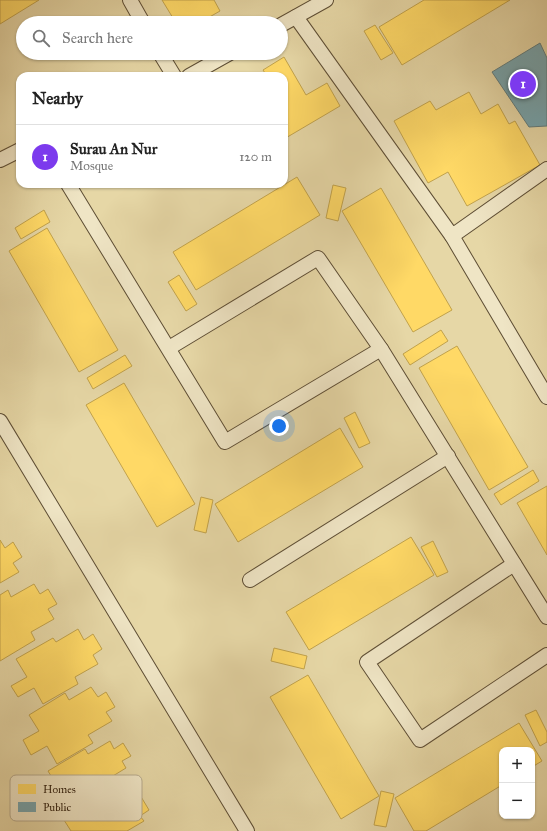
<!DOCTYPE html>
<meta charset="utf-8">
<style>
:root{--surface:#fff;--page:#f2f2f2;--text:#222;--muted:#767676;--line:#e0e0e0;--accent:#7c3aed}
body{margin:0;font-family:"IM FELL Great Primer",serif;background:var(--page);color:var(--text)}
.controls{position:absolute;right:12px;bottom:12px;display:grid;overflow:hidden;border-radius:8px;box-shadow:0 1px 3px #0004}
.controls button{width:36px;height:36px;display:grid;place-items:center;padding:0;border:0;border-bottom:1px solid var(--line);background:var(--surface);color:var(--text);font:20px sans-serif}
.you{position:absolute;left:279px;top:426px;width:14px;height:14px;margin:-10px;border:3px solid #fff;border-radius:50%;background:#1a73e8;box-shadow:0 0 0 6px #1a73e833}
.badge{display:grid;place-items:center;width:26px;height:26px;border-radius:50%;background:var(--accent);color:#fff;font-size:13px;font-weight:700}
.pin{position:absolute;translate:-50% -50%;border:2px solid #fff;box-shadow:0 1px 4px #0006}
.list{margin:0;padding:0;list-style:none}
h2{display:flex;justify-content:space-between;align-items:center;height:52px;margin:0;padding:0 16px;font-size:17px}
h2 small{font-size:13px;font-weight:400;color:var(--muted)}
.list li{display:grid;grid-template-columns:26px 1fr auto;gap:12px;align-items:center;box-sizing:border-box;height:64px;padding:0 16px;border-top:1px solid var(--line)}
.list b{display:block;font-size:15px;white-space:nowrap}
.list p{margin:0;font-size:13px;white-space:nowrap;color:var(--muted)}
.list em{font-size:13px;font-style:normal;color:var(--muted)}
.icon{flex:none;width:22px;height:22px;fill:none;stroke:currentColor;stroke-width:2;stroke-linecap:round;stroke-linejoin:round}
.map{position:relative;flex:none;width:547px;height:831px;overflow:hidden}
.search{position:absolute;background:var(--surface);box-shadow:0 1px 3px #0004;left:16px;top:16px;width:272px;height:44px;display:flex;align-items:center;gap:10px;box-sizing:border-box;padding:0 14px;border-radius:22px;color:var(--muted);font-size:15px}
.panel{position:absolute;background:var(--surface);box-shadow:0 1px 3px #0004;left:16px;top:72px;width:272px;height:116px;border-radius:12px}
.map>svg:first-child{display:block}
.homes{fill:#ffd966;stroke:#c1a24c}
.public{fill:#76a5af;stroke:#617d7f}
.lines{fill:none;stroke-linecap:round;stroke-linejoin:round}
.service-casing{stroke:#5e4e35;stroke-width:16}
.service{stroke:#efe5c5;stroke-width:14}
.key{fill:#efe5c5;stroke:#b6aa8e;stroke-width:1}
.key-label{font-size:11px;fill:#31200f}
</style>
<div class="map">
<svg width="547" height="831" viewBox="0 0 547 831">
<rect width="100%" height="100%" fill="#e6d7a6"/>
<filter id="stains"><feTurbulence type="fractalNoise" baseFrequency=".005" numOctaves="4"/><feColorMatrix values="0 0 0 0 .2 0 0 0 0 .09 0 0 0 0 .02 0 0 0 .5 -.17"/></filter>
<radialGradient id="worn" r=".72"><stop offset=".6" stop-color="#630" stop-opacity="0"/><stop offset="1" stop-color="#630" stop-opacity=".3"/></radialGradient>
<!-- homes -->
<g class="homes">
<polygon points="0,0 39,0 0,24"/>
<polygon points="162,0 214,0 220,11 199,23 176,23"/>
<polygon points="424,0 510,0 402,65 379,27"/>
<polygon points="375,25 393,53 381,60 364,31"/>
<polygon points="284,57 306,95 327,83 340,106 284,139 284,76 267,76 263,70"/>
<polygon points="469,92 481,114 498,104 509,124 515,121 540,165 467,206 448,172 428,183 394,121 430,101 436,110"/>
<polygon points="297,177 320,215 196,290 173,252"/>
<polygon points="333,185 346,188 338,221 326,218"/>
<polygon points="381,188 452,310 413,332 342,211"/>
<polygon points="44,210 50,222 21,239 15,228"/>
<polygon points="47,228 118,350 79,372 9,251"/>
<polygon points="179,275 197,304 186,311 168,282"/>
<polygon points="441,330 448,341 410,365 403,354"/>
<polygon points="457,346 528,467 489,490 419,368"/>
<polygon points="125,355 132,366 93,389 87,378"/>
<polygon points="124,383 195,504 157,527 86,405"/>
<polygon points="355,412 370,443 359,448 344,418"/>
<polygon points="340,428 363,467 238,542 215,504"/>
<polygon points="533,470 539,481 501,505 494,494"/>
<polygon points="547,486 547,555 517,503"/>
<polygon points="201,497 213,500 206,533 194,530"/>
<polygon points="411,537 434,575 309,650 286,612"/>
<polygon points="0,540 5,548 13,542 22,557 13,563 19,572 0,583"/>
<polygon points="433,541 448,572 437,577 421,547"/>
<polygon points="34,584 40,594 48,589 57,604 48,609 54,619 31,632 35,640 0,661 0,595 8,590 11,597"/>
<polygon points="78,629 84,640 93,634 102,649 93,655 98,664 75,677 78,684 43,704 34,688 18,697 11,686 27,677 16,659 53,638 56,642"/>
<polygon points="274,648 307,656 304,669 271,661"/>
<polygon points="308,675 379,796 341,819 270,697"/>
<polygon points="91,687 98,697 106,692 115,707 106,712 112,721 88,735 93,743 57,764 47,746 31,755 23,740 39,731 29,715 65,693 69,700"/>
<polygon points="536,710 547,732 547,742 540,746 525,715"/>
<polygon points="519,723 542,761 532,767 532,750 502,750 502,785 426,831 414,831 395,798"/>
<polygon points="110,741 114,749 123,743 131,756 122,761 126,768 103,782 106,788 71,809 65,798 49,807 40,793 56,784 48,771 85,749 88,754"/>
<polygon points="381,791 394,794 386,827 374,825"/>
<polygon points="127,793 132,801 140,795 149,810 140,816 144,821 127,831 71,831 64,820 101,799 105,806"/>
</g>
<!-- public -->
<polygon class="public" points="540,43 547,58 547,126 529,127 492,72"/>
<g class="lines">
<!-- service casing -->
<g class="service-casing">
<g id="service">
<polyline points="130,0 143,23"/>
<polyline points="296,17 452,236 547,169"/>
<polyline points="281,25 326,0"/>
<polyline points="160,53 174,76"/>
<polyline points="189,76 230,53"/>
<polyline points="0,160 20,150"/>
<polyline points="68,184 225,442 381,349"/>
<polyline points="452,236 547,397"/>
<polyline points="169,348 318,258 381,349 547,617"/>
<polyline points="0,421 247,831"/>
<polyline points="514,564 367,662 420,740 547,655"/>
<polyline points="250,580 448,456"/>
</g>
</g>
<!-- service -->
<use href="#service" class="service"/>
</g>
<!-- legend -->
<rect x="10" y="775" width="132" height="46" rx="6" class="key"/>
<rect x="18" y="784" width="18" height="10" fill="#ffd966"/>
<rect x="18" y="802" width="18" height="10" fill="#76a5af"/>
<g class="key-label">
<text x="43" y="793">Homes</text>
<text x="43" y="811">Public</text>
</g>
<rect width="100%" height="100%" filter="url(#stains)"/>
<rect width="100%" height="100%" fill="url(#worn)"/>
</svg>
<div class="controls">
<button>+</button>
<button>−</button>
</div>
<div class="you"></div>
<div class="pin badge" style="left:523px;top:84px">1</div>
<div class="search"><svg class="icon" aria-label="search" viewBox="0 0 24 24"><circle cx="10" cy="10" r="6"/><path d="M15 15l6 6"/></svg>Search here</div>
<section class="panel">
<h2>Nearby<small></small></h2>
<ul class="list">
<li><span class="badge">1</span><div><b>Surau An Nur</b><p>Mosque</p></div><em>120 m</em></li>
</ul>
</section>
</div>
